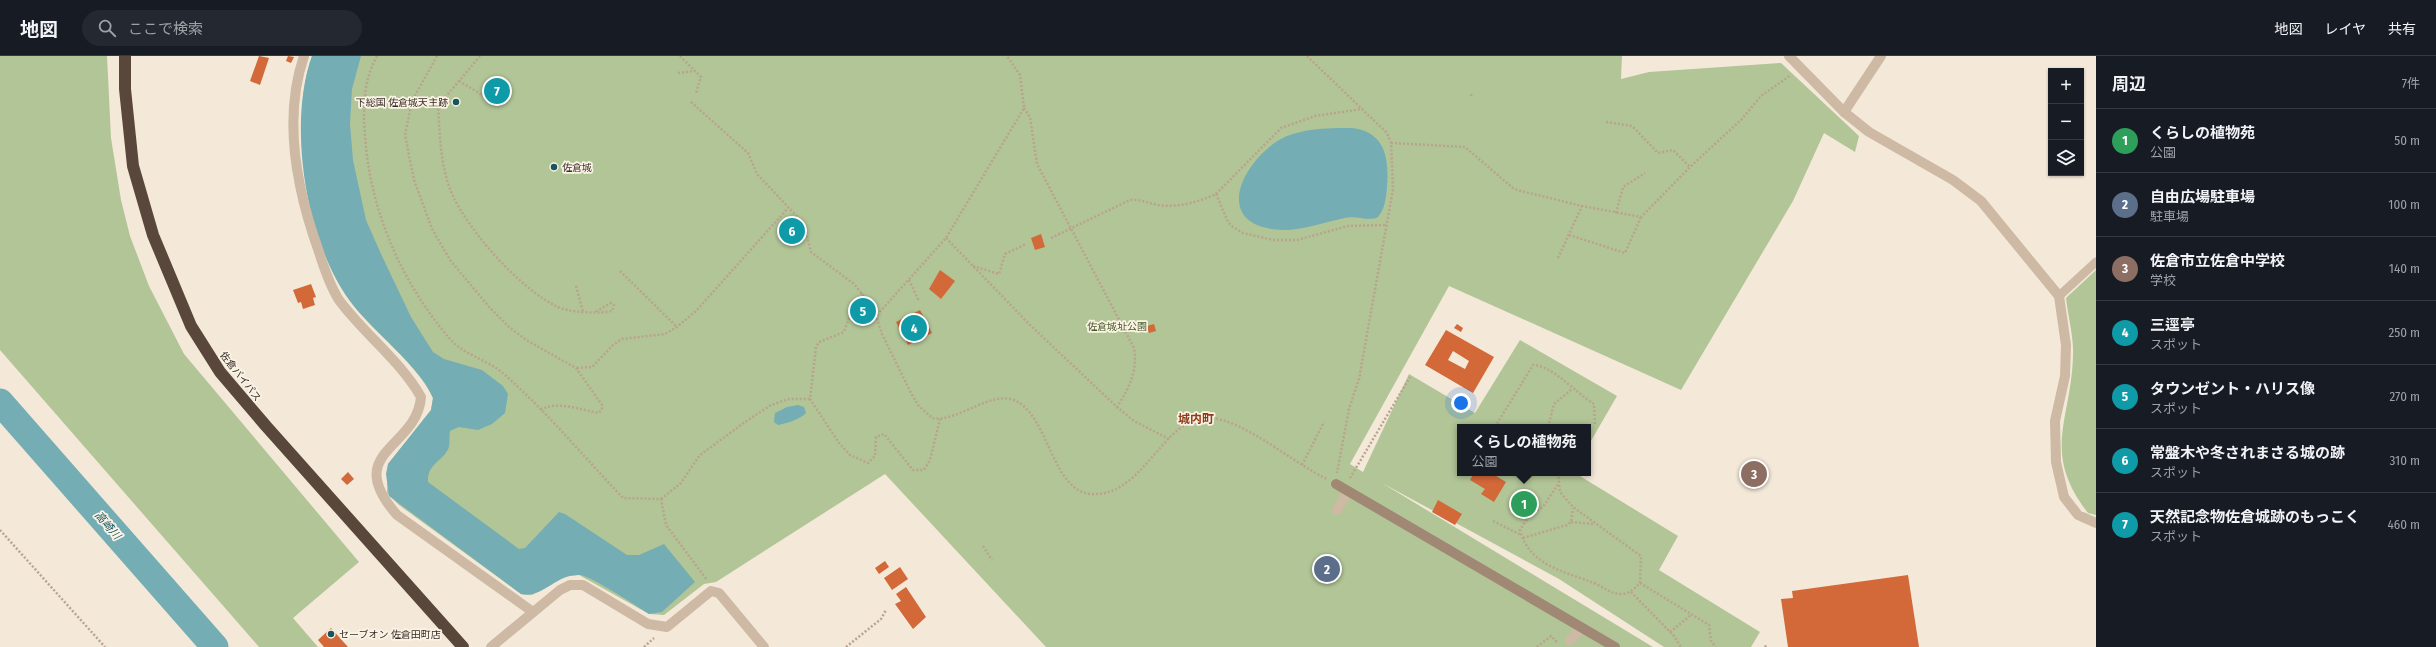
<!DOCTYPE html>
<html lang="ja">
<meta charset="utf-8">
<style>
:root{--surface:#171b24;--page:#242831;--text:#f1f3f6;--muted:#9ea1a6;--line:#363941;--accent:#b45309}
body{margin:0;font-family:"Fira Sans Condensed","Noto Sans JP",sans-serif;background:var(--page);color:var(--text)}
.controls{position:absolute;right:12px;top:12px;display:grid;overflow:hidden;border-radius:0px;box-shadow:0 1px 3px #0004}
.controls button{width:36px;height:36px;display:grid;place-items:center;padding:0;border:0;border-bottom:1px solid var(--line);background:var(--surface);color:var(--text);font:20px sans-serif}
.you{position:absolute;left:1461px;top:347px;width:14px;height:14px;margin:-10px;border:3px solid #fff;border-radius:50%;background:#1a73e8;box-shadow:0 0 0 6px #1a73e833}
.badge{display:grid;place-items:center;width:26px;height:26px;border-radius:50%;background:var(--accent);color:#fff;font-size:13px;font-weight:700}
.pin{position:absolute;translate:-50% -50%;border:2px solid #fff;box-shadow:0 1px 4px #0006}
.popup{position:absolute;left:1457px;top:368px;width:134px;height:52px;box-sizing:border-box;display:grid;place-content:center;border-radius:0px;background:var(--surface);filter:drop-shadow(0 1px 3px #0005);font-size:13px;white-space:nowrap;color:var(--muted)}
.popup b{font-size:15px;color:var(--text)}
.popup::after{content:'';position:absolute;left:50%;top:100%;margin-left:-8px;border:8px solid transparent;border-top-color:var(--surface)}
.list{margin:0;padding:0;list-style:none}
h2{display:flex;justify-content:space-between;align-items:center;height:52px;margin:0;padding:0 16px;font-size:17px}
h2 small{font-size:13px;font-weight:400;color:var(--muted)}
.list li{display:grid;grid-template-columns:26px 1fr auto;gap:12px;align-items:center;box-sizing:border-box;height:64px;padding:0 16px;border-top:1px solid var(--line)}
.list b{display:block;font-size:15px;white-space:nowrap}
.list p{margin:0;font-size:13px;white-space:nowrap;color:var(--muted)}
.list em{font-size:13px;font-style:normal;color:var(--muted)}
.icon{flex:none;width:22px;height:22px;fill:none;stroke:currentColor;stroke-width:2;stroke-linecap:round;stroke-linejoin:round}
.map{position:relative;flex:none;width:2096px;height:591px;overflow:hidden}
header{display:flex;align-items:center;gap:24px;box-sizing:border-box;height:56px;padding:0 20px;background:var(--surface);border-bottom:1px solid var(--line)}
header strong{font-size:19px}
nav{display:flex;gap:22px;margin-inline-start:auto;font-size:14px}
.search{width:280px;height:36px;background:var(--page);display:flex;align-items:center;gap:10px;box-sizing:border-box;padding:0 14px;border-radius:22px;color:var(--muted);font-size:15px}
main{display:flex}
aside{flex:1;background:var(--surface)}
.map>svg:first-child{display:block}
.green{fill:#b2c597}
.water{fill:#75adb4}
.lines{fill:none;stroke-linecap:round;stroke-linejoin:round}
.river{stroke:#75adb4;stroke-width:27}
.building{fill:#d36838;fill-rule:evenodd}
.path{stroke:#b9a38e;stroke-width:2.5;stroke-dasharray:2 2;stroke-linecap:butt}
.lane{stroke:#cdb9a4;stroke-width:9}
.street{stroke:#cdb9a4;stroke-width:10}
.secondary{stroke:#a18875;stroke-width:10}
.highway{stroke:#5a473c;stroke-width:12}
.poi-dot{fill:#17545e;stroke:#fbf3e6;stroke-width:1.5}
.labels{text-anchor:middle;stroke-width:3.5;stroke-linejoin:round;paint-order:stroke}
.poi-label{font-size:10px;fill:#382d26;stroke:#fbf3e6;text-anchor:start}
.park-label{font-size:10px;fill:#435927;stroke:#fbf3e6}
.street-label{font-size:10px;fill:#382d26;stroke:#fbf3e6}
.water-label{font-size:11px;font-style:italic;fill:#17545e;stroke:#fbf3e6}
.quarter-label{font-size:12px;font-weight:bold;fill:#8f3b17;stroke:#fbf3e6}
</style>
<header>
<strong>地図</strong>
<div class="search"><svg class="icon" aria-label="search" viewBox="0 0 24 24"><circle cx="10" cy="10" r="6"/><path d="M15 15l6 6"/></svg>ここで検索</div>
<nav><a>地図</a><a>レイヤ</a><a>共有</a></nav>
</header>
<main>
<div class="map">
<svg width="2096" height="591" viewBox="0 0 2096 591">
<rect width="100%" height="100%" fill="#f4e9d9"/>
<!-- green -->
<g class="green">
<polygon points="0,0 107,0 111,82 121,144 130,180 149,230 184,298 359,506 293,562 318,591 259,591 0,294"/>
<path d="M312 0H1622L1621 23 1649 16 1781 7 1859 80 1855 96 1824 77 1793 145 1681 334 1449 230 1350 408 1363 416 1409 318 1475 357 1520 284 1617 340 1588 390V371H1460V417H1575L1678 480 1659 514 1760 576 1751 591H1664L1559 523 1382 427 1653 591H1046L885 418 716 526 704 528 664 559 649 558 579 519 562 521 532 539 521 538 399 449 387 437 388 408 431 354 433 342C419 309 372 275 350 245 308 188 288 67 312 0Z"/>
<path d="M2096 214V459L2088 457C2041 396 2071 366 2073 300 2074 281 2068 261 2066 242Z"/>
</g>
<!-- water -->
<g class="water">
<path d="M312 0H361L352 33 350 68 353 104 366 164 381 198 411 261 433 296 444 303 482 314 503 330 508 338 505 357 492 368 478 374 459 371 450 375C449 380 450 386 449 391 444 405 427 407 428 426L519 493 525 492 559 456 565 458 627 499H639L664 488 695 526 662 556 649 558C638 551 591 520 580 519 557 517 542 543 521 538L389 440 386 418 388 408 431 354 433 342C419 309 372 275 350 245 306 186 287 69 312 0Z"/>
<path d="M1352 72C1386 76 1389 103 1387 131 1386 142 1385 153 1378 161 1369 166 1356 159 1345 162 1325 166 1304 174 1283 174 1217 172 1235 117 1273 88 1294 72 1327 72 1352 72Z"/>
<path d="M798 349 804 351 806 357C799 364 787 367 778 369L774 366 775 357 787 351Z"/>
</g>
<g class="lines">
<!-- river -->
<polyline class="river" points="0,346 215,591"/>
</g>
<!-- building -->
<g class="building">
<polygon points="259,0 269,2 260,29 250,25"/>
<polygon points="288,0 294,1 291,7 286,5"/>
<polygon points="1041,178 1045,191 1035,194 1031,182"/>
<polygon points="940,214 955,225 941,243 929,233"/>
<polygon points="311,228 316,241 313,242 315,249 303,253 301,246 298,247 293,234"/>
<polygon points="920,254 932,277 908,289 896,266"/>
<polygon points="1154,268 1156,275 1149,277 1147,270"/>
<polygon points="1457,268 1463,272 1461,276 1454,272"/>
<path d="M1446 274 1494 301 1473 337 1425 309ZM1453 295 1469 305 1465 313 1448 304Z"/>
<polygon points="348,416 354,423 347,429 341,423"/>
<polygon points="1474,417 1491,417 1506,426 1494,446 1481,438 1485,433 1470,424"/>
<polygon points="1438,444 1462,458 1455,469 1432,456"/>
<polygon points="885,505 889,511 879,518 875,512"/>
<polygon points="900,511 908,523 892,534 884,522"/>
<polygon points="1908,519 1919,591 1788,591 1781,543 1793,542 1792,535"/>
<polygon points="906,531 926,561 913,573 895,548 901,545 896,538"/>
<polygon points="331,572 348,591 324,591 318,584"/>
</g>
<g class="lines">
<!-- path -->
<g class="path">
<path d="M377 0C363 25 363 52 365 80 370 154 401 226 450 283 465 300 489 304 505 319 548 357 584 401 623 442L661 443 666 469 707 524"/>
<path d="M437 0 412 45 405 79 414 124 432 173 450 204 490 252 510 272 528 285 576 312 602 349V354L598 357C583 354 554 344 541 354"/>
<path d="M480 0 438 50C440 79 440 112 453 140 470 176 519 232 556 250 568 257 600 258 612 255L614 249 611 247 595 256"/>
<polyline points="680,0 701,21 696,37"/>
<polyline points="1307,0 1362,53"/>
<polyline points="678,17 695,15"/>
<polyline points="459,25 494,46"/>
<polyline points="1471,40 1472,37"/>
<path d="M691 46 748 97 757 118 804 168 811 196 854 228 873 251 882 278 911 337 918 349 932 362C958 367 991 333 1016 345 1049 361 1052 435 1091 438 1145 442 1163 357 1212 362 1247 366 1293 407 1327 423"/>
<path d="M1024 52 1030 61 1037 108 1134 292C1138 315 1129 332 1117 351"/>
<polyline points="1606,66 1632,70 1658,97 1673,94 1690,111"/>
<polyline points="1391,87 1465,91 1514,133 1521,135 1582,150 1641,161 1690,111 1742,63 1761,40 1791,19"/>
<polyline points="1216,138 1281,72 1315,60 1362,53 1387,77 1391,87 1393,133 1359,323 1349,353 1337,417"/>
<polyline points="1616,157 1623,131 1645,117"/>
<polyline points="1569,179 1625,197 1641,161"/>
<polyline points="946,182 1030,269 1117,351 1134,365 1169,383"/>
<path d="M1051 182 1130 144C1140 143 1148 147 1158 149 1177 152 1199 146 1216 138L1228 166 1233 171 1243 177 1273 184H1297L1348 170 1386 169"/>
<polyline points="1558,202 1582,150"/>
<polyline points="973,210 999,218 1005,198 1026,188"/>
<polyline points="620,215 677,271"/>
<polyline points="909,224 919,245"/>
<polyline points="576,230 583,256"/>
<polyline points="862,237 852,254 844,276 819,286 816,291 810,343 839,387 850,399 868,407 875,400 876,381 884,378 913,414 924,414 930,404 940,363"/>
<polyline points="877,259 946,182 1024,52 1020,19 1007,0"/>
<polyline points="577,312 592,311 613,289 622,283 665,278 677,271 696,255 788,152"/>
<path d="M1495 371 1533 309C1552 309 1577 338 1594 348L1595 369"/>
<polyline points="1548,371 1554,348 1572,333"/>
<polyline points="1302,409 1324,366"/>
<path d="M1558 417 1560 436 1573 451 1641 500 1640 527C1634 533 1628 539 1619 538 1610 537 1603 531 1594 527 1566 516 1529 510 1520 474L1530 458 1543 451 1558 428"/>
<polyline points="1513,420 1514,417"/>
<polyline points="1350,422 1410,321"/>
<polyline points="661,443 680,428 700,399 745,366 771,349 789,343 810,343"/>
<polyline points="1493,465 1521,479"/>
<polyline points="1571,466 1594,468"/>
<polyline points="0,474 105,591"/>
<polyline points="1523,482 1567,469 1571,466 1573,452"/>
<polyline points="983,490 992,504"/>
<polyline points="1640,527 1709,569 1711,585 1716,591"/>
<polyline points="1631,536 1674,580 1681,591"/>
<polyline points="1670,576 1691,559"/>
<polyline points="644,591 654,582"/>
<polyline points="846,591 881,563 886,554"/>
<polyline points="1537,591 1551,580 1558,587"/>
<polyline points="1765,591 1767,588"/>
</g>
<!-- lane -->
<polyline class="lane" points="2059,240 2096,206"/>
<!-- street -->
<g class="street">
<path d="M304 0C282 64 297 135 319 196 324 212 330 230 339 244 364 278 400 304 421 341 417 393 341 395 397 459L533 556"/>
<polyline points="1789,0 1844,56 1869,76 1953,124 1981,145 2059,240 2066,289 2065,320 2055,365 2056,406 2064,441 2078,459 2096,467"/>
<polyline points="1844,56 1881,0"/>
<polyline points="1337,454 1348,435"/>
<polyline points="1570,584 1582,572"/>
<polyline points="491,591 560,534 570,529 583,529 648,568 667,571 711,535 719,537 764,591"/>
</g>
<!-- secondary -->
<polyline class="secondary" points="1336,428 1615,591"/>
<!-- highway -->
<polyline class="highway" points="125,0 125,33 133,110 153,179 191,270 220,316 266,370 463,591"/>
</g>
<!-- markers -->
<g class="poi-dot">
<circle cx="456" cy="46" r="4"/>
<circle cx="554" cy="111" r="4"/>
<circle cx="331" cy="578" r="4"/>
</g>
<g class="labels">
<!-- poi labels -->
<g class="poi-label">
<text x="448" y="50" text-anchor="end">下総国 佐倉城天主跡</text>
<text x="562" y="115">佐倉城</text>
<text x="339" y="582">セーブオン 佐倉田町店</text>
</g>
<!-- park labels -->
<g class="park-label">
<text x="1117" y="274">佐倉城址公園</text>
</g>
<!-- street labels -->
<g class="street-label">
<text transform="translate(241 320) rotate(52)" y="4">佐倉バイパス</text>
</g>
<!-- water labels -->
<g class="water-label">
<text transform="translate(108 469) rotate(49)" y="4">高崎川</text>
</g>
<!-- quarter labels -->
<g class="quarter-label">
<text x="1196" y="367">城内町</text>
</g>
</g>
</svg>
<div class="controls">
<button>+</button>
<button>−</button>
<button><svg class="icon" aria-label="layers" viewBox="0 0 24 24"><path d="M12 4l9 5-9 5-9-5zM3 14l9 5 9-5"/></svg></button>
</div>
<div class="you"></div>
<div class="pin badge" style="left:1524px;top:448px;background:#2e9e5b">1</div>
<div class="popup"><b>くらしの植物苑</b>公園</div>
<div class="pin badge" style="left:1327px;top:513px;background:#5c6f8a">2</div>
<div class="pin badge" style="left:1754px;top:418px;background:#8d6e63">3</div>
<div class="pin badge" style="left:914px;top:272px;background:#0f9aa8">4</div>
<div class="pin badge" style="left:863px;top:255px;background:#0f9aa8">5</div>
<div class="pin badge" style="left:792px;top:175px;background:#0f9aa8">6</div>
<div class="pin badge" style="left:497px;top:35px;background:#0f9aa8">7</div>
</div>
<aside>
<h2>周辺<small>7件</small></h2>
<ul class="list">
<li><span class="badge" style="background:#2e9e5b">1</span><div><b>くらしの植物苑</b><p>公園</p></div><em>50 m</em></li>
<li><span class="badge" style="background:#5c6f8a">2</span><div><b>自由広場駐車場</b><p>駐車場</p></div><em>100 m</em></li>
<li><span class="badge" style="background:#8d6e63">3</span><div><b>佐倉市立佐倉中学校</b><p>学校</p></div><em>140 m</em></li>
<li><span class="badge" style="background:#0f9aa8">4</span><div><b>三逕亭</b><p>スポット</p></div><em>250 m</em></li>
<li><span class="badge" style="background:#0f9aa8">5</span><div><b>タウンゼント・ハリス像</b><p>スポット</p></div><em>270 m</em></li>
<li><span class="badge" style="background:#0f9aa8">6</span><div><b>常盤木や冬されまさる城の跡</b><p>スポット</p></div><em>310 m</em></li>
<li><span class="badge" style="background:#0f9aa8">7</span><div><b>天然記念物佐倉城跡のもっこく</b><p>スポット</p></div><em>460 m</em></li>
</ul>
</aside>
</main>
